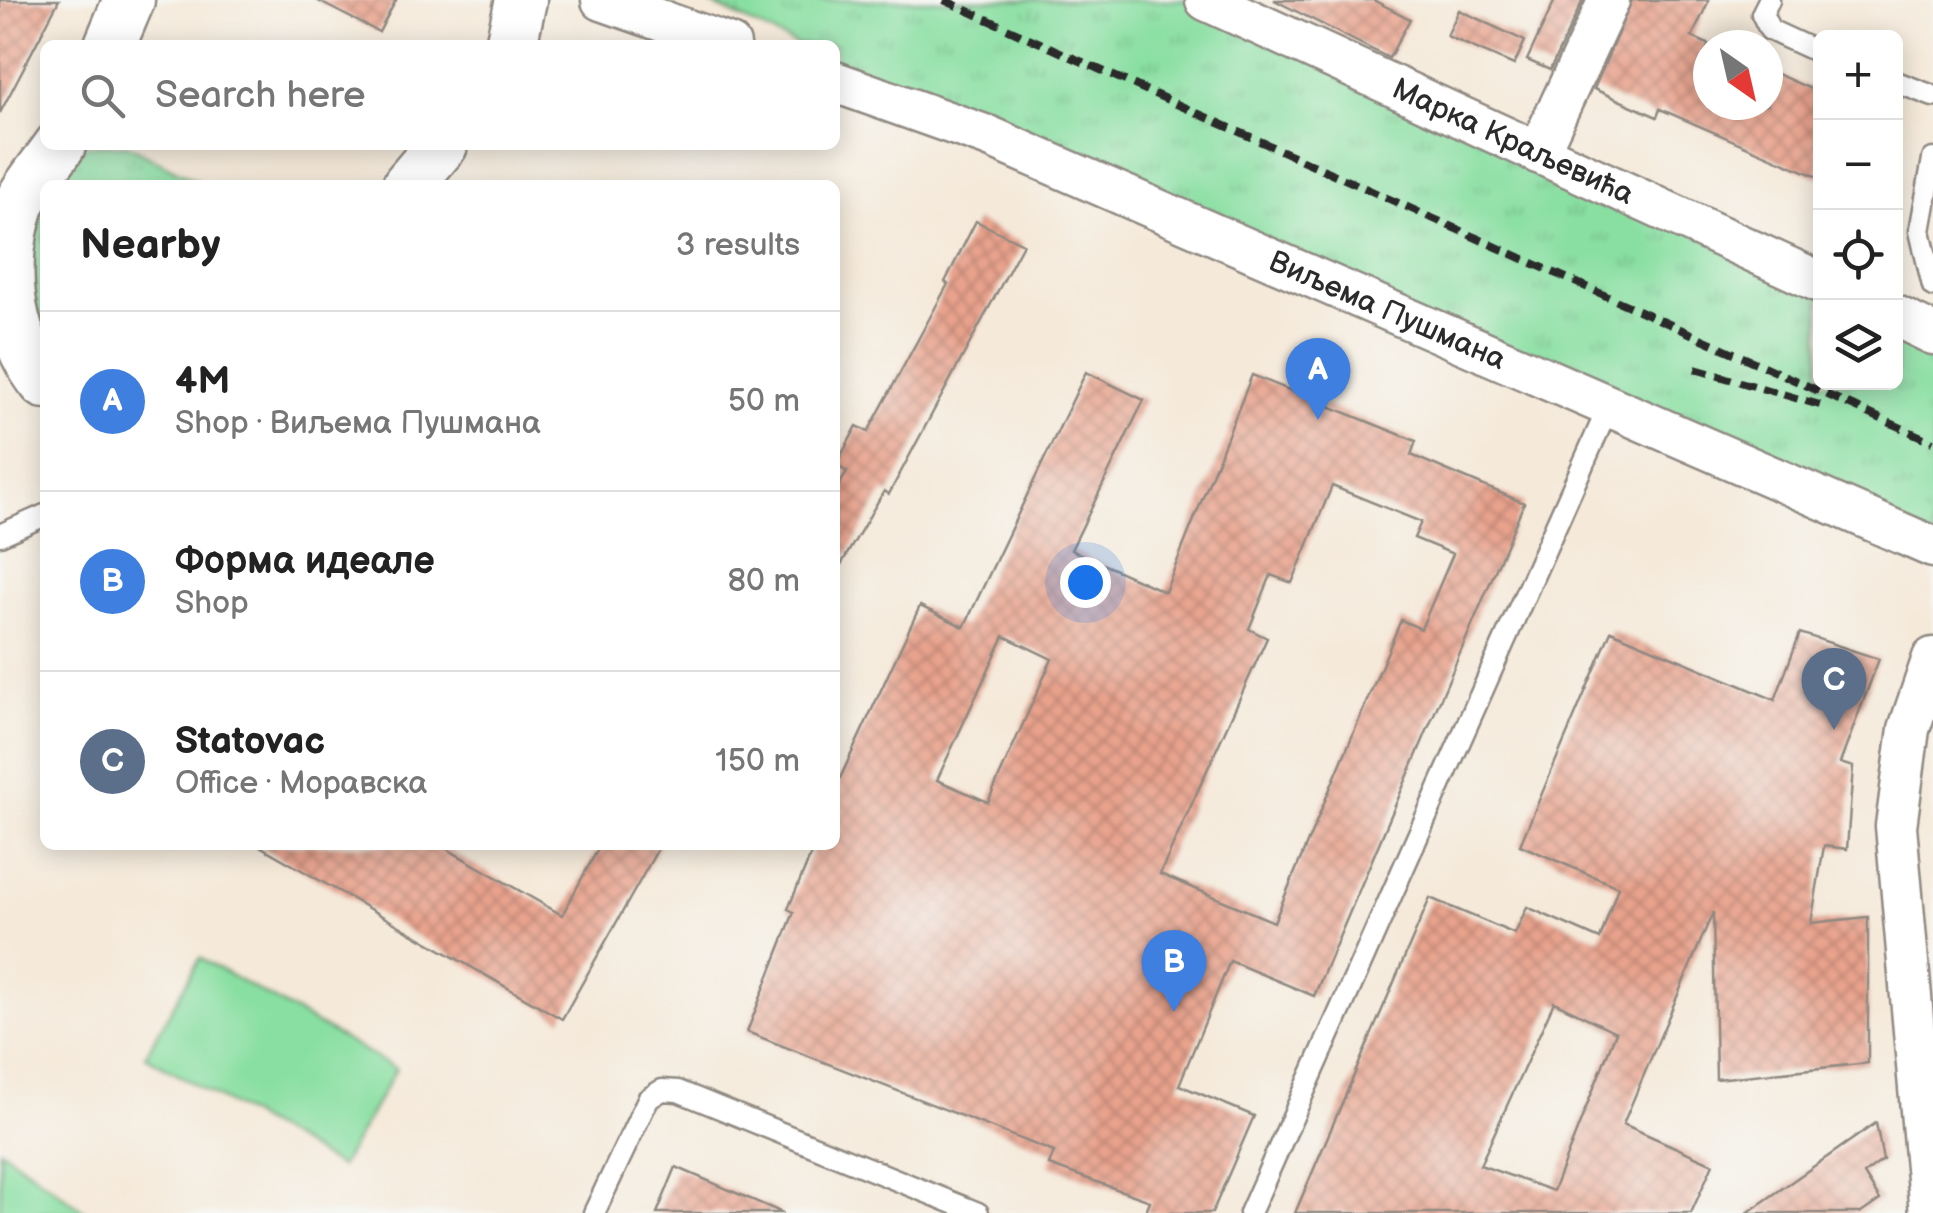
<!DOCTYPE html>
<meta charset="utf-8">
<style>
:root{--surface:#fff;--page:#f2f2f2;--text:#222;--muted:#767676;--line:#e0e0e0;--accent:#1f6fb2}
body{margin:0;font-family:"Balsamiq Sans",sans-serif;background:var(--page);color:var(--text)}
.controls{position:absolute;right:30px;top:30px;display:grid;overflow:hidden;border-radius:15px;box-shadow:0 5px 25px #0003}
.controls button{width:90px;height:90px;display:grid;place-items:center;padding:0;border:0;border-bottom:2px solid var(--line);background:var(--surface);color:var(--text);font:50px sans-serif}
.compass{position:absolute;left:1693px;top:30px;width:90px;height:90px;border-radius:50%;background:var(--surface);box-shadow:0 5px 25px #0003;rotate:146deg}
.you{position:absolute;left:1085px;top:582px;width:35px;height:35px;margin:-25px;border:8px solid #fff;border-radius:50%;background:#1a73e8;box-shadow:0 0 0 15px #1a73e833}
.badge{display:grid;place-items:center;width:65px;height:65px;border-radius:50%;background:var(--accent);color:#fff;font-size:32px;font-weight:700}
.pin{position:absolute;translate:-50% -82px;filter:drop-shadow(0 2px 5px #0008)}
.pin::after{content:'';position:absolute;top:52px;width:35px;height:30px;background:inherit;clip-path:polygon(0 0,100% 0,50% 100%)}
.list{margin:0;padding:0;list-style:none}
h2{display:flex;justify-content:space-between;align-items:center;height:130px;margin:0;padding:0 40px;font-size:42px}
h2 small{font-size:32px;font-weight:400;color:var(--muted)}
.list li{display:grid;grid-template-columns:65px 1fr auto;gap:30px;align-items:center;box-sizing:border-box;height:180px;padding:0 40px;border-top:2px solid var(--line)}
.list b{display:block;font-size:38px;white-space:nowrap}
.list p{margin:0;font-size:32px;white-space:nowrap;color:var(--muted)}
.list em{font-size:32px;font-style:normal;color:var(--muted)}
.icon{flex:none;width:55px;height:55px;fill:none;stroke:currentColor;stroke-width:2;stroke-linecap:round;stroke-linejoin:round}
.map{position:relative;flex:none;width:1933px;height:1213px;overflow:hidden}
.search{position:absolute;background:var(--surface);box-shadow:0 5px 25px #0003;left:40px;top:40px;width:800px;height:110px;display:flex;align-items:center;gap:25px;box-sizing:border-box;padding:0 35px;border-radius:15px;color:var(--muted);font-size:38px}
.panel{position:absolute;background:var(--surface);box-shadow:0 5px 25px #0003;left:40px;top:180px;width:800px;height:670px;border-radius:15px}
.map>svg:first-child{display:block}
.grass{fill:url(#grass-tufts);stroke:#5a8566;stroke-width:2.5}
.pitch{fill:#89dfa2;stroke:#5a8566;stroke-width:2.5}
.building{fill:url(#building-cross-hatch);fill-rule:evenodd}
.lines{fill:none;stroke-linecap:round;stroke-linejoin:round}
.service-casing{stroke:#908a82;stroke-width:25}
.minor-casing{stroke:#908a82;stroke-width:45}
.tertiary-casing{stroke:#908a82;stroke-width:55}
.service{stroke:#fff;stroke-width:20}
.minor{stroke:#fff;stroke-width:40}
.tertiary{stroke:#fff;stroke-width:50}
.rail{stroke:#2b2b2b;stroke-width:8;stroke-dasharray:15 8;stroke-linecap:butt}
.labels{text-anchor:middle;stroke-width:10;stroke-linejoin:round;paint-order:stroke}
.street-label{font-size:30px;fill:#2b2b2b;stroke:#f6f6f2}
</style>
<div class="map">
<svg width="1933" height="1213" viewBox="0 0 1933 1213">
<defs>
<pattern id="grass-tufts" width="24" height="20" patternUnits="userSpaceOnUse" patternTransform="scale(2.5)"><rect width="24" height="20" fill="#89dfa2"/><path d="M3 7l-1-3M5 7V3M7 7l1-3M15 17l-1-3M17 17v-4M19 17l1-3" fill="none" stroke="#76c08c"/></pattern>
<pattern id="building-cross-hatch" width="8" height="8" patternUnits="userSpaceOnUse" patternTransform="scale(2.5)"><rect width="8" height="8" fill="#e9a38d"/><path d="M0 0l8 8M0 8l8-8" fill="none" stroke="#bd8573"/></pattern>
</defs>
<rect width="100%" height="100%" fill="#f6f6f2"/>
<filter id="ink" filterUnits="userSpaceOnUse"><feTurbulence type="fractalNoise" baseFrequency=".01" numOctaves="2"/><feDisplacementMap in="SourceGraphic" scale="20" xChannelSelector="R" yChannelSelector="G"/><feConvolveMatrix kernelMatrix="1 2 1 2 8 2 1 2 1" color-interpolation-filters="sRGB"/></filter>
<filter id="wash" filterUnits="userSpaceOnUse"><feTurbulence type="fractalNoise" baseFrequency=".0048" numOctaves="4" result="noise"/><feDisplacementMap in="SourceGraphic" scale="40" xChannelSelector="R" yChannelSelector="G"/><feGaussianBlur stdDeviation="2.25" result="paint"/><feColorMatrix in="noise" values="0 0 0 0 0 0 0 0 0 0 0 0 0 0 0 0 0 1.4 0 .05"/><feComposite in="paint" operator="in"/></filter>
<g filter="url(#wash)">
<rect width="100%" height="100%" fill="#f5e9d9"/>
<!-- grass -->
<g class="grass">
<polygon points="703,0 1206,0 1820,288 1820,382 1896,382 1896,324 1933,341 1933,547 835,63 835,45 797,45"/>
<polygon points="60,145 127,145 204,185 45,185 45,383 6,247"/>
</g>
<!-- pitch -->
<g class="pitch">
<polygon points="200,958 396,1069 340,1167 145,1056"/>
<polygon points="0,1149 87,1213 0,1213"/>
</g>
<g id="blocks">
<!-- building -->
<g class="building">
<polygon points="0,0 59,0 0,113"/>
<polygon points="316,0 396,0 379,32"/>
<polygon points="1274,0 1373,0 1410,19 1389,58"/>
<polygon points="1555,0 1583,0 1550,70 1527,60"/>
<polygon points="1632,0 1709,0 1692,37 1708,44 1708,105 1768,105 1768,70 1820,93 1820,178 1660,109 1657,117 1594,89"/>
<polygon points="1459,10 1525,41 1514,65 1447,36"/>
<polygon points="976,221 1023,244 889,494 884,491 835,575 835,492 847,472 836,465 857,426 868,432 948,284 945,282"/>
<path d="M1086 372 1144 400 1071 550 1165 592 1252 375 1416 441 1411 455 1524 503 1314 996 1230 961 1179 1085 1254 1116 1212 1213H1145L1150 1201 1049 1165 1054 1152 747 1032 794 912 788 909 815 845H835V789L920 606 964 627ZM1332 486 1421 522 1414 538 1453 554 1421 629 1401 620 1274 922 1160 874 1267 638 1249 629 1271 575 1292 583ZM1004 636 1052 659 988 802 937 780Z"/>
<path d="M1611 631 1775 700 1800 633 1879 659 1840 763 1853 767 1847 849 1824 846 1811 923 1868 917V1063L1716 1079 1713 912 1623 1124 1713 1164 1691 1213H1295L1430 898 1515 934 1527 907 1600 939 1618 887 1520 845ZM1554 1002 1616 1032 1553 1191 1480 1165Z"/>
<polygon points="258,845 440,845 562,915 600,845 660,845 562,1019"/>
<polygon points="1876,1123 1883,1160 1864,1174 1880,1200 1861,1213 1747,1213"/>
<polygon points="676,1167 783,1213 657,1213"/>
</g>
</g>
</g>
<g filter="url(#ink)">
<use href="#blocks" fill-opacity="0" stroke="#908a82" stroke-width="2.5"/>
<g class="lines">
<!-- service casing -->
<g class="service-casing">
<g id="service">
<polyline points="1769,0 1762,14 1770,30 1820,53"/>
<polyline points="1896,82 1933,96"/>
<polyline points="1933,159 1920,231 1933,286"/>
<polyline points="0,535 45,515"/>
<polyline points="594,1213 648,1099 662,1090 678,1091 978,1213"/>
<polyline points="1250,1213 1609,406"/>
</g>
</g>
<!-- minor casing -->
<g class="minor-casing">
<g id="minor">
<polyline points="602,0 730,45"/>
<path id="s1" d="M1206 0 1820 282"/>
<path id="s2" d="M835 82 990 137 1933 547"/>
<polyline points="1538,153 1609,0"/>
<polyline points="1896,316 1933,334"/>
<polyline points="1930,1213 1896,826 1909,729 1933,658"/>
</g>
</g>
<!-- tertiary casing -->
<g class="tertiary-casing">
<g id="tertiary">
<polyline points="110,45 129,0"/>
<polyline points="511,45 521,0"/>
<polyline points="408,185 442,145"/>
<path d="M45 383C5 334 0 261 20 202 31 182 47 164 60 145"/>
</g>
</g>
<!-- service -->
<use href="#service" class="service"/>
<!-- minor -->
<use href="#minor" class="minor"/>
<!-- tertiary -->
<use href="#tertiary" class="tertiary"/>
<!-- rail -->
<g class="rail">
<polyline points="944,0 1933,442"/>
<polyline points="1695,369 1820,405"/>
</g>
</g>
</g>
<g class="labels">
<!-- street labels -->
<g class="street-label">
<text dy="10" stroke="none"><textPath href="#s1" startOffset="338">Марка Краљевића</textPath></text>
<text dy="10" stroke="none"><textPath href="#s2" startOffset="598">Виљема Пушмана</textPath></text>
</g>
</g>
</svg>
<div class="controls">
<button>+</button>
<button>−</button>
<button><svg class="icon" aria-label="locate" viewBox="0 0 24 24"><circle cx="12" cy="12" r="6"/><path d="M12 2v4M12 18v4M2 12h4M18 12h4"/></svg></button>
<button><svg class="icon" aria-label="layers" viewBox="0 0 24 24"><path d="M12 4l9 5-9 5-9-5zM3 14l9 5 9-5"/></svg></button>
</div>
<svg class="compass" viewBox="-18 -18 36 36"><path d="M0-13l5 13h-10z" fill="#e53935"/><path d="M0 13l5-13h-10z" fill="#767676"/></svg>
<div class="you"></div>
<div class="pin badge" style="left:1318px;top:420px;background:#3f7fe0">A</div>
<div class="pin badge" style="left:1174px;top:1012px;background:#3f7fe0">B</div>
<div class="pin badge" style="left:1834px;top:730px;background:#5c6f8a">C</div>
<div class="search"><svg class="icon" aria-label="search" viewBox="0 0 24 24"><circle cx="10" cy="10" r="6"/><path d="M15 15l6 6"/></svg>Search here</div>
<section class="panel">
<h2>Nearby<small>3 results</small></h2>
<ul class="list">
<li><span class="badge" style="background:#3f7fe0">A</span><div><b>4M</b><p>Shop · Виљема Пушмана</p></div><em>50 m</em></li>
<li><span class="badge" style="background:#3f7fe0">B</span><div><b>Форма идеале</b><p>Shop</p></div><em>80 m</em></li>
<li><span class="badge" style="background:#5c6f8a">C</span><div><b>Statovac</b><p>Office · Моравска</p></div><em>150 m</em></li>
</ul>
</section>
</div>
